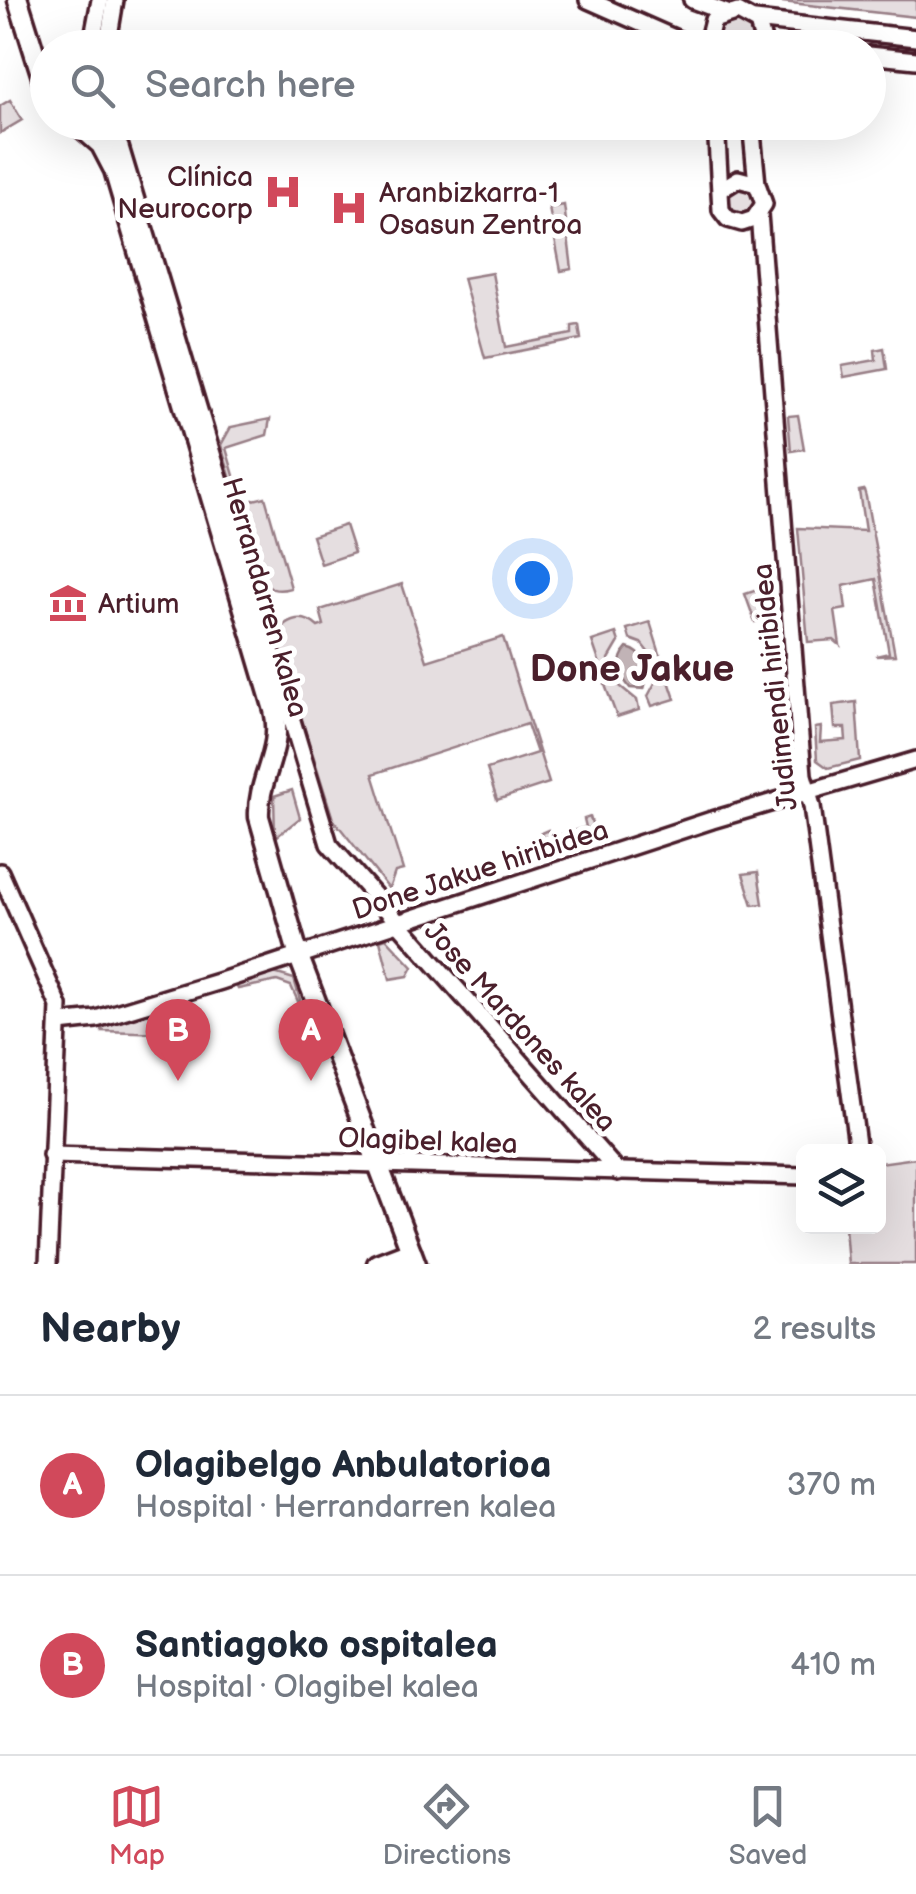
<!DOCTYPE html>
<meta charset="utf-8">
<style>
:root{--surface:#fff;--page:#f2f2f3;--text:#1f2937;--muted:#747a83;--line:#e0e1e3;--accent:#d1495b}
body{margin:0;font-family:"Balsamiq Sans",sans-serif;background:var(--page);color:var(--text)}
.controls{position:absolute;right:30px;bottom:30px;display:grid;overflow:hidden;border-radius:15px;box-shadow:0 10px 40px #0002}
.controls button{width:90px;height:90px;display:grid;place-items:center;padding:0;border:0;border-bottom:2px solid var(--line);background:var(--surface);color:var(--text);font:50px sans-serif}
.you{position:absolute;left:532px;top:578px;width:35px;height:35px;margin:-25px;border:8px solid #fff;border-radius:50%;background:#1a73e8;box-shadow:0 0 0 15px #1a73e833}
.badge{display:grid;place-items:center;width:65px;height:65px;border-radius:50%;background:var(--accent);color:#fff;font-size:32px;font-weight:700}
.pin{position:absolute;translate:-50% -82px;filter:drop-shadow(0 2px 5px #0008)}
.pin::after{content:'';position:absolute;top:52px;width:35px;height:30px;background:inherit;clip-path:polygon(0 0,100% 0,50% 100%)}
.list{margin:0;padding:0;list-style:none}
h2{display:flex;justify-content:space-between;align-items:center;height:130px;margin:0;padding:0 40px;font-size:42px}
h2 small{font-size:32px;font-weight:400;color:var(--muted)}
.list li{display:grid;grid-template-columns:65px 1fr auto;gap:30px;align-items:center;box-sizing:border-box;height:180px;padding:0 40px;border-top:2px solid var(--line)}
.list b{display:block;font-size:38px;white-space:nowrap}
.list p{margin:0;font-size:32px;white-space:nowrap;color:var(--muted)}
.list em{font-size:32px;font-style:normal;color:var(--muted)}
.icon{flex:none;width:55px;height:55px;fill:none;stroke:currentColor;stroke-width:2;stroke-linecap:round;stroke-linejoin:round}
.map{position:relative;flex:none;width:916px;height:1264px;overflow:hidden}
.search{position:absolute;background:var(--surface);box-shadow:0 10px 40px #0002;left:30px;right:30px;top:30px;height:110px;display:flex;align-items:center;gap:25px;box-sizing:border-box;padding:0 35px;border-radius:55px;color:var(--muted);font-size:38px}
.sheet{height:490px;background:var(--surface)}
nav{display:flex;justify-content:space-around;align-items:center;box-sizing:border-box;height:140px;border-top:2px solid var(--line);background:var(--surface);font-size:28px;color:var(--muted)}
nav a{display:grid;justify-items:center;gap:5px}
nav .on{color:var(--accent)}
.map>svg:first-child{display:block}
.green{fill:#e5dee0;stroke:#987e86;stroke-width:2.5}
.water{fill:#c1b3b6;stroke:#91787e;stroke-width:2.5}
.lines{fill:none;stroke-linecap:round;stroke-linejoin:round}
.secondary-casing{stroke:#4a1f2b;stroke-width:22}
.primary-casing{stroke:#4a1f2b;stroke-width:25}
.secondary{stroke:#fff;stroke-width:15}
.primary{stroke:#fff;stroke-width:18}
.labels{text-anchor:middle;stroke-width:10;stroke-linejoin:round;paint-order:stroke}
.poi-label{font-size:28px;fill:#4a1f2b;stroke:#fff;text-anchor:start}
.street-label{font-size:28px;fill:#4a1f2b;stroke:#fff}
.district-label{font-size:38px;font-weight:bold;fill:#4a1f2b;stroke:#fff}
</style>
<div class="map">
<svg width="916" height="1264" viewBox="0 0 916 1264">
<rect width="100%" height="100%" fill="#fff"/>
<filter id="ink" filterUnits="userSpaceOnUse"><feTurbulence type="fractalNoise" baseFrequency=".01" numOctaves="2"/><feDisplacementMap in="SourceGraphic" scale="20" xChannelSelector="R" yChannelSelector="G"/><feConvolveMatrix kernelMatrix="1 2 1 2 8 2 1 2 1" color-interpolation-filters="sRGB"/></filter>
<g filter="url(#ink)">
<!-- green -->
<g class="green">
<polygon points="764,0 916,0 916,17"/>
<polygon points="734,17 754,27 757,47 713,47 720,23"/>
<polygon points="10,100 22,120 0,133 0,106"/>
<polygon points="733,187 750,187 757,195 755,211 741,218 728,211 726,195"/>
<polygon points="564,205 572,269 561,271 549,208"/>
<polygon points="492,273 506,347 572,334 572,326 579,325 581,339 485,358 463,278"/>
<polygon points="884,348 887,369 844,377 842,366 876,360 875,350"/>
<polygon points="798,415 804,449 791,451 788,416"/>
<path d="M270 419 267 435 226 448 242 503 265 497 291 588C277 592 267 590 259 577L221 445 231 427Z"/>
<polygon points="864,490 866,497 895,655 876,656 889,653 876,579 843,586 846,609 835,611 840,645 834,640 808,642 798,528 865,531 859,491"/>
<polygon points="345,525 354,553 321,564 312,536"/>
<path d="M402 584 427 661 503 637 549 783 497 800 487 769 537 753 527 724 373 774 403 870 395 872 389 889 333 819 277 640C280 619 302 612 318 627L324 625 320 610Z"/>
<polygon points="770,586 772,616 755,622 745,594"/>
<polygon points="650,622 660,654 652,657 641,643 630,639 627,629"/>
<polygon points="616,633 619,642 609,659 611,670 603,673 592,641"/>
<polygon points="664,666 675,699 652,706 648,696 656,681 656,668"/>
<polygon points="615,682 637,700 639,710 617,717 605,685"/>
<polygon points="856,702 860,760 828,768 817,760 815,728 821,727 820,742 846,740 845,728 835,728 833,705"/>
<polygon points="292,790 300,818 275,838 274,796"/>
<polygon points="590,817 597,839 548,855 541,833 548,830 551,838 586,827 584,819"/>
<polygon points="758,872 763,904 753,905 743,874"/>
<polygon points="386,938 413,967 408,976 390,979 380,940"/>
<polygon points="274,973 294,979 305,1017 291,986 277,981 238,989 236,985"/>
<polygon points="168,1007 168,1033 102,1031 103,1027"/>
<polygon points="916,1158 916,1264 848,1264 845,1227 878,1226 879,1163"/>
</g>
<!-- water -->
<path class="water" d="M627 648C646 652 650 672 644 689L630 688C620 676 615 661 627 648Z"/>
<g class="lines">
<!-- secondary casing -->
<g class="secondary-casing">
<g id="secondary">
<polyline points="588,0 697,48"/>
<polyline points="692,0 727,13"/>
<polyline points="755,20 916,38"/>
<polyline points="91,48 100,0"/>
<polyline points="107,48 115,0"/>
<polyline points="706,48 713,20 738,12 758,23 765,48"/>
<polyline points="868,55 916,60"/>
<polyline points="104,122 120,147 329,844 618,1172"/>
<polyline points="716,122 721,210 728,219 742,223 754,219 764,204 757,184 751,122"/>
<polyline points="722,189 738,179 757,184"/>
<polyline points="759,214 803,775 812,806 858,1152"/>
<polyline points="0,872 59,1006 48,1264"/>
<polyline points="59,1023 96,1019 221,981 712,820 916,760"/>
<polyline points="51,1155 804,1176"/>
</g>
</g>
<!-- primary casing -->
<g class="primary-casing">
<g id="primary">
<polyline points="18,0 48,96"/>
<path d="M75 122 101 145 114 170 274 710C284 750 257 778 259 817L299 957 416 1264"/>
<polyline points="377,1264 411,1251"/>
</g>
</g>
<!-- secondary -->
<use href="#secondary" class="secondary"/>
<!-- primary -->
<use href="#primary" class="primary"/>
</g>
</g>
<!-- icons -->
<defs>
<g id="hospital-bare" transform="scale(3)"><path d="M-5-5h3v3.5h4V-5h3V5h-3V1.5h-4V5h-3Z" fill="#d1495b" stroke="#fff" stroke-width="2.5" paint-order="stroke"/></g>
<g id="museum-bare" transform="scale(3)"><path d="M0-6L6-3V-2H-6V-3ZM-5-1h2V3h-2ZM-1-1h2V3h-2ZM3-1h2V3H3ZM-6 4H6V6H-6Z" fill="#d1495b" stroke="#fff" stroke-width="2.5" paint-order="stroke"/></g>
</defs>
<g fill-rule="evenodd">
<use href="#hospital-bare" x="283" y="192"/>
<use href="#hospital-bare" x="349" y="208"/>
<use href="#museum-bare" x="68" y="603"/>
</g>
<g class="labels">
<!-- poi labels -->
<g class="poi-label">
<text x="253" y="186" text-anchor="end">Clínica<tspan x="253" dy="32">Neurocorp</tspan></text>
<text x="379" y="202">Aranbizkarra-1<tspan x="379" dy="32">Osasun Zentroa</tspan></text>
<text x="98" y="613">Artium</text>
</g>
<!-- street labels -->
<g class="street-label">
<text transform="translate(266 597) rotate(74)" y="10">Herrandarren kalea</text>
<text transform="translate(774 687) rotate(-96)" y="10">Judimendi hiribidea</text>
<text transform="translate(480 869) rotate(-18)" y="10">Done Jakue hiribidea</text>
<text transform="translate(521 1026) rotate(48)" y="10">Jose Mardones kalea</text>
<text transform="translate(428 1140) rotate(2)" y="10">Olagibel kalea</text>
</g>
<!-- district labels -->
<g class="district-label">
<text x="632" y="681">Done Jakue</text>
</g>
</g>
</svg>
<div class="controls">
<button><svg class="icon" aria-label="layers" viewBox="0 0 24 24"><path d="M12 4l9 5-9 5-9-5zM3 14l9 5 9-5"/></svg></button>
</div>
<div class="you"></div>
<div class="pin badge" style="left:311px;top:1081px">A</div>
<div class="pin badge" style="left:178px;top:1081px">B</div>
<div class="search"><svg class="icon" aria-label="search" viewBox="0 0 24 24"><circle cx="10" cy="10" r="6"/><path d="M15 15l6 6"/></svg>Search here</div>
</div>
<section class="sheet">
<h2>Nearby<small>2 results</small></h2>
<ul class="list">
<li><span class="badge">A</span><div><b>Olagibelgo Anbulatorioa</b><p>Hospital · Herrandarren kalea</p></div><em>370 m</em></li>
<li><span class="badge">B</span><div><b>Santiagoko ospitalea</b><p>Hospital · Olagibel kalea</p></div><em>410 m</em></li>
</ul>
</section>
<nav>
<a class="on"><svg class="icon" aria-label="map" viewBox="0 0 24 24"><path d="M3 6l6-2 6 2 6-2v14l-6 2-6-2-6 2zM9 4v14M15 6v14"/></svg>Map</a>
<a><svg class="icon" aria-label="directions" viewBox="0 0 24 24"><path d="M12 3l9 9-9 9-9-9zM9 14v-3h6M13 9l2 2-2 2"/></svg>Directions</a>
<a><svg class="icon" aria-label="saved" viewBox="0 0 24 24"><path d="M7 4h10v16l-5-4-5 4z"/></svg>Saved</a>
</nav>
